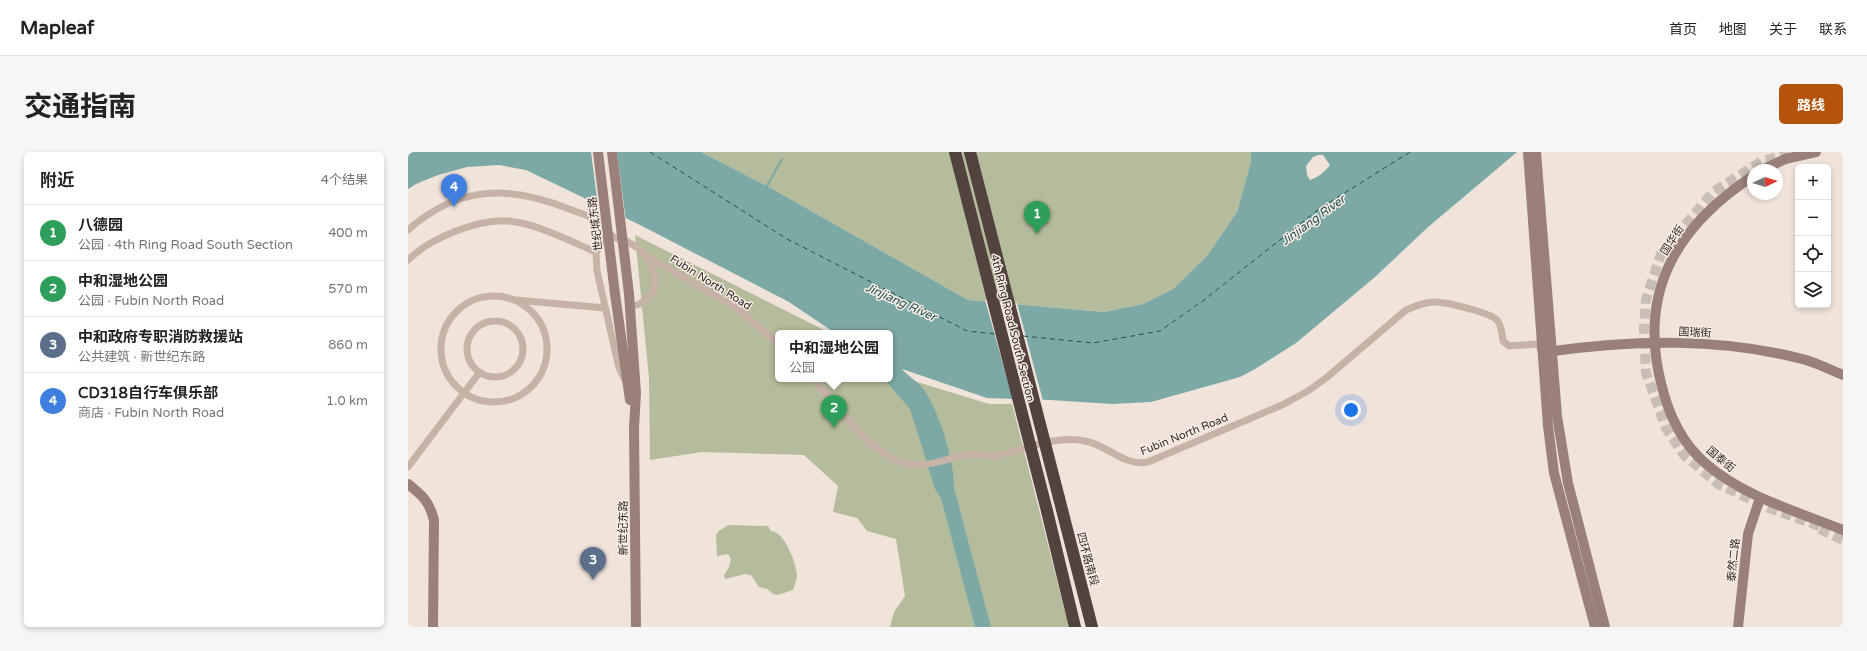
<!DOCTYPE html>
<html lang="zh">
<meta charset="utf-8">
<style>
:root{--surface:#fff;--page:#f6f6f6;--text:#222;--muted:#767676;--line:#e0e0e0;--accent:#b45309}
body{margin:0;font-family:"Varela Round","Noto Sans SC",sans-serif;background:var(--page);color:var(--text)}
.controls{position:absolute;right:12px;top:12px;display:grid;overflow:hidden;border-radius:6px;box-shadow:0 2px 6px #0003}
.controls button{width:36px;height:36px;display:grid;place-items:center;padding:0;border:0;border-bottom:1px solid var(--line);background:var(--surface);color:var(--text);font:20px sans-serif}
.compass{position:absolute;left:1339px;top:12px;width:36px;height:36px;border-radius:50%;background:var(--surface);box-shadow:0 2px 6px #0003;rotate:86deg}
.you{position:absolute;left:943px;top:258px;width:14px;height:14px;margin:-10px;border:3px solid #fff;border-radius:50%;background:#1a73e8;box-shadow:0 0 0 6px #1a73e833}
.badge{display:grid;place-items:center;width:26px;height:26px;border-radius:50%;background:var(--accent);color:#fff;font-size:13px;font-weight:700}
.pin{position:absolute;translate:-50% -33px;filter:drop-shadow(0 1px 2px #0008)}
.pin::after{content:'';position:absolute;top:21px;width:14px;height:12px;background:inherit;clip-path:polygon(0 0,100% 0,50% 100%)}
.popup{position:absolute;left:367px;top:178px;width:118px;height:52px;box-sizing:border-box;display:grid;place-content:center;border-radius:6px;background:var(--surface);filter:drop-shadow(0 1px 3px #0005);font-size:13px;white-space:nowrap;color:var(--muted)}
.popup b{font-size:15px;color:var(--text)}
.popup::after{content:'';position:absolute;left:50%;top:100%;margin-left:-8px;border:8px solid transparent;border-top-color:var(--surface)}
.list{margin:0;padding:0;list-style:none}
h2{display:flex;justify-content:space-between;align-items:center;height:52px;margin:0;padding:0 16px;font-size:17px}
h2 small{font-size:13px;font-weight:400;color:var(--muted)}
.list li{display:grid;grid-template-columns:26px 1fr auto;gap:12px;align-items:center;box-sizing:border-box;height:56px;padding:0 16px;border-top:1px solid var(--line)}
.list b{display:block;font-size:15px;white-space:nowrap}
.list p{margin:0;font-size:13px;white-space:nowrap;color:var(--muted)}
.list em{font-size:13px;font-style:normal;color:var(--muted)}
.icon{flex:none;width:22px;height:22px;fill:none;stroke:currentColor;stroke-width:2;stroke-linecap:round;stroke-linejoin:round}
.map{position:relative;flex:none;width:1435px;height:475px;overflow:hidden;border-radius:6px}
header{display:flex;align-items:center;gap:24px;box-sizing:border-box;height:56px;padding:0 20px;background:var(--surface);border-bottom:1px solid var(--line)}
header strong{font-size:19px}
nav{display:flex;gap:22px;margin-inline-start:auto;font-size:14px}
.intro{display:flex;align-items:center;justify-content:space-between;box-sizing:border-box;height:96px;padding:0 24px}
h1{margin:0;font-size:28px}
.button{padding:10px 18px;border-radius:6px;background:var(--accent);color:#fff;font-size:14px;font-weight:700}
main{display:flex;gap:24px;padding:0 24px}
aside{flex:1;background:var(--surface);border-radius:6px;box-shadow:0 2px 6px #0003}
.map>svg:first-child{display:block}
.green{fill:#b5bc9b}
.water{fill:#7ca9a6;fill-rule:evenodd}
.pier{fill:#efe3da}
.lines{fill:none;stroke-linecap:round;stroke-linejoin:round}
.stream{stroke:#7ca9a6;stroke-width:2}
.ferry{stroke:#20504e;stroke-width:1;stroke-dasharray:5 4;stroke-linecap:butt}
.secondary-tunnel{stroke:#c9beb6;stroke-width:10;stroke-dasharray:10 5;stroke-linecap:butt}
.street{stroke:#c6b2a7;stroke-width:7}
.secondary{stroke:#998179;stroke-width:10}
.highway{stroke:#53433f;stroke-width:12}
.secondary-bridge{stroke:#998179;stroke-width:10}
.highway-bridge{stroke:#53433f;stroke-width:12}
.labels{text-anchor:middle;stroke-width:3;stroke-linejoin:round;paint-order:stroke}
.street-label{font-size:11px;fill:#332927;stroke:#f7ede6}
.water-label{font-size:12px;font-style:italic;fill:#20504e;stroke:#f7ede6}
</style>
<header>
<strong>Mapleaf</strong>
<nav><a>首页</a><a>地图</a><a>关于</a><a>联系</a></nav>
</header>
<div class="intro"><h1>交通指南</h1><a class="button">路线</a></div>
<main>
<aside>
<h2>附近<small>4个结果</small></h2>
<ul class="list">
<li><span class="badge" style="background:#2e9e5b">1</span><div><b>八德园</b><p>公园 · 4th Ring Road South Section</p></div><em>400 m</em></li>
<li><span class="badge" style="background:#2e9e5b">2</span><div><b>中和湿地公园</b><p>公园 · Fubin North Road</p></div><em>570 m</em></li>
<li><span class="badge" style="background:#5c6f8a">3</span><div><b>中和政府专职消防救援站</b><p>公共建筑 · 新世纪东路</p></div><em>860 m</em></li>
<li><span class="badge" style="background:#3f7fe0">4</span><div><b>CD318自行车俱乐部</b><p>商店 · Fubin North Road</p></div><em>1.0 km</em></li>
</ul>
</aside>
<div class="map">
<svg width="1435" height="475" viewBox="0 0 1435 475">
<rect width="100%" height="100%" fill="#efe3da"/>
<!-- green -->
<g class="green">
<polygon points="293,0 843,0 843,10 829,60 799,104 765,137 735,152 696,160 560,148 361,35"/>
<polygon points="227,83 422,181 370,181 370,227 496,226 581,252 604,252 661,475 482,475 486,460 497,444 488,387 459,379 449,366 425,360 430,334 396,303 294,300 242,308 241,226"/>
<path d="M320 373 360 374 363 379C377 380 388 411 389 423 389 428 386 434 385 438L370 443 365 442 359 437 351 435 343 423 337 422 317 427 316 423 321 415 323 407 320 402 309 404 308 383 311 379Z"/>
</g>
<!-- water -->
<path class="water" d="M0 0H293L361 35 560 148 696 160 735 152 765 137 799 104 829 60 843 10V0H1109L1019 76 967 125 888 191 847 217 832 225 743 250 704 252 642 248 579 246 494 217C499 223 507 228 513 234 530 254 547 310 546 336L583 475H567L533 346 527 337 502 257 476 227H482V181H427L381 150 232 73 118 18 91 13 59 15 30 23 8 32 0 37ZM910 3H915L922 13C918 19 909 26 902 28L899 23 898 14 905 5Z"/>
<!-- pier -->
<g class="pier">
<polygon points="183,0 209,0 218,69 190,55"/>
<polygon points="577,148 609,151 635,249 605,248"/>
</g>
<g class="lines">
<!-- stream -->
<polyline class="stream" points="358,36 374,7"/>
<!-- ferry -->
<g class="ferry">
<polyline points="242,0 379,87 559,179 588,182"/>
<polyline points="615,184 685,191 752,179 796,148 911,57 1002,0"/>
</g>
<!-- secondary-tunnel -->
<g class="secondary-tunnel">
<polyline points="1382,2 1354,9 1305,40 1253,102 1238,147 1236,177 1238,221 1258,276 1276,303 1310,332 1361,356 1420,377"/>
<polyline points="1412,377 1435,388"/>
</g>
<!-- street -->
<g class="street">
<path d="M0 78C51 33 101 33 161 57 171 61 187 65 195 72 198 75 200 80 204 84 207 87 214 87 218 89 241 100 249 115 246 140L232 152 222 155"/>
<polyline points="188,100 189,119 211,216 217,228"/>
<polyline points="188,100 196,87 204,84"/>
<polyline points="240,105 329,156 370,192"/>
<path d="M0 108C21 87 70 66 101 69 130 72 162 89 188 100"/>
<circle cx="86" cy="197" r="53"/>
<polyline points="108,148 197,156"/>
<circle cx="87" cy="197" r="28"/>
<path d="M405 227C431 254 467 312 507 313 525 314 543 305 561 302 571 301 579 305 588 304 617 297 647 283 677 289 700 293 716 315 740 310L874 253 900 239 918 226 998 158C1007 154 1017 150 1027 150 1038 150 1083 161 1089 168 1094 174 1094 182 1095 189L1101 194 1130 192 1133 199"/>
<polyline points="0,315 71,221"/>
</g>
<!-- secondary -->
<g class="secondary">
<polyline points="1120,0 1140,274 1146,321 1187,475"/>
<polyline points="1128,0 1149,264 1160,331 1197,475"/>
<polyline points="1354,18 1377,7 1408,0"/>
<path d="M1345 24C1269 74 1230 139 1253 231 1260 261 1273 290 1297 311 1336 345 1388 359 1435 378"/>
<polyline points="207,142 222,248"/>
<polyline points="221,142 228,241 226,276 228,475"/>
<path d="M1138 200C1224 188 1313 185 1398 208 1411 212 1423 218 1435 223"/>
<path d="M0 332C15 344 21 349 26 368L25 475"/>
<polyline points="1330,475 1340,382 1352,346"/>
</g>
<!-- highway -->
<g class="highway">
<polyline points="651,346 684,475"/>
<polyline points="639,359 667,475"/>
</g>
<!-- secondary-bridge -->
<g class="secondary-bridge">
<polyline points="190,0 207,142"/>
<polyline points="204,0 221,142"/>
</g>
<!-- highway-bridge -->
<g class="highway-bridge">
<polyline points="547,0 639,359"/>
<polyline points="562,0 651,346"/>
</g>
</g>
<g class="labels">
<!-- street labels -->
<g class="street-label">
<text transform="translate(187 72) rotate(-97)" y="4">世纪城东路</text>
<text transform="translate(1264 88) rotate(-57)" y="4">国华街</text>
<text transform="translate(303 130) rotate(32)" y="4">Fubin North Road</text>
<text transform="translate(605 176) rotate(76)" y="4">4th Ring Road South Section</text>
<text transform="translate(1287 180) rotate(3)" y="4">国瑞街</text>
<text transform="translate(776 282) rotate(-22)" y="4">Fubin North Road</text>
<text transform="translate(1313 307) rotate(40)" y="4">国泰街</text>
<text transform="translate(215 376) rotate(-90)" y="4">新世纪东路</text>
<text transform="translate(680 407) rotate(75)" y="4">四环路南段</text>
<text transform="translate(1325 408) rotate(-84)" y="4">泰然二路</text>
</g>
<!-- water labels -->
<g class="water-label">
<text transform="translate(905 68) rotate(-36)" y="4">Jinjiang River</text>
<text transform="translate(493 150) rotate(24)" y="4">Jinjiang River</text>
</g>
</g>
</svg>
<div class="controls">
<button>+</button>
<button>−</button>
<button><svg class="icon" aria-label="locate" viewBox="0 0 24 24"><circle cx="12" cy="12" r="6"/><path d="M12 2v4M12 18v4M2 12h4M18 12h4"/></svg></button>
<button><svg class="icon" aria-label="layers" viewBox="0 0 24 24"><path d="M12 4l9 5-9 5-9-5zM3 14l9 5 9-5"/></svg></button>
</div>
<svg class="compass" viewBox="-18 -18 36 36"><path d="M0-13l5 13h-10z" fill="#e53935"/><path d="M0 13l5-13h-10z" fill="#767676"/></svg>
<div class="you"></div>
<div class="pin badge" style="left:629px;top:82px;background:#2e9e5b">1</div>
<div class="pin badge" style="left:426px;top:276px;background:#2e9e5b">2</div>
<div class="popup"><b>中和湿地公园</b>公园</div>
<div class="pin badge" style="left:185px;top:428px;background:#5c6f8a">3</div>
<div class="pin badge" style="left:46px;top:55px;background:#3f7fe0">4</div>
</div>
</main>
